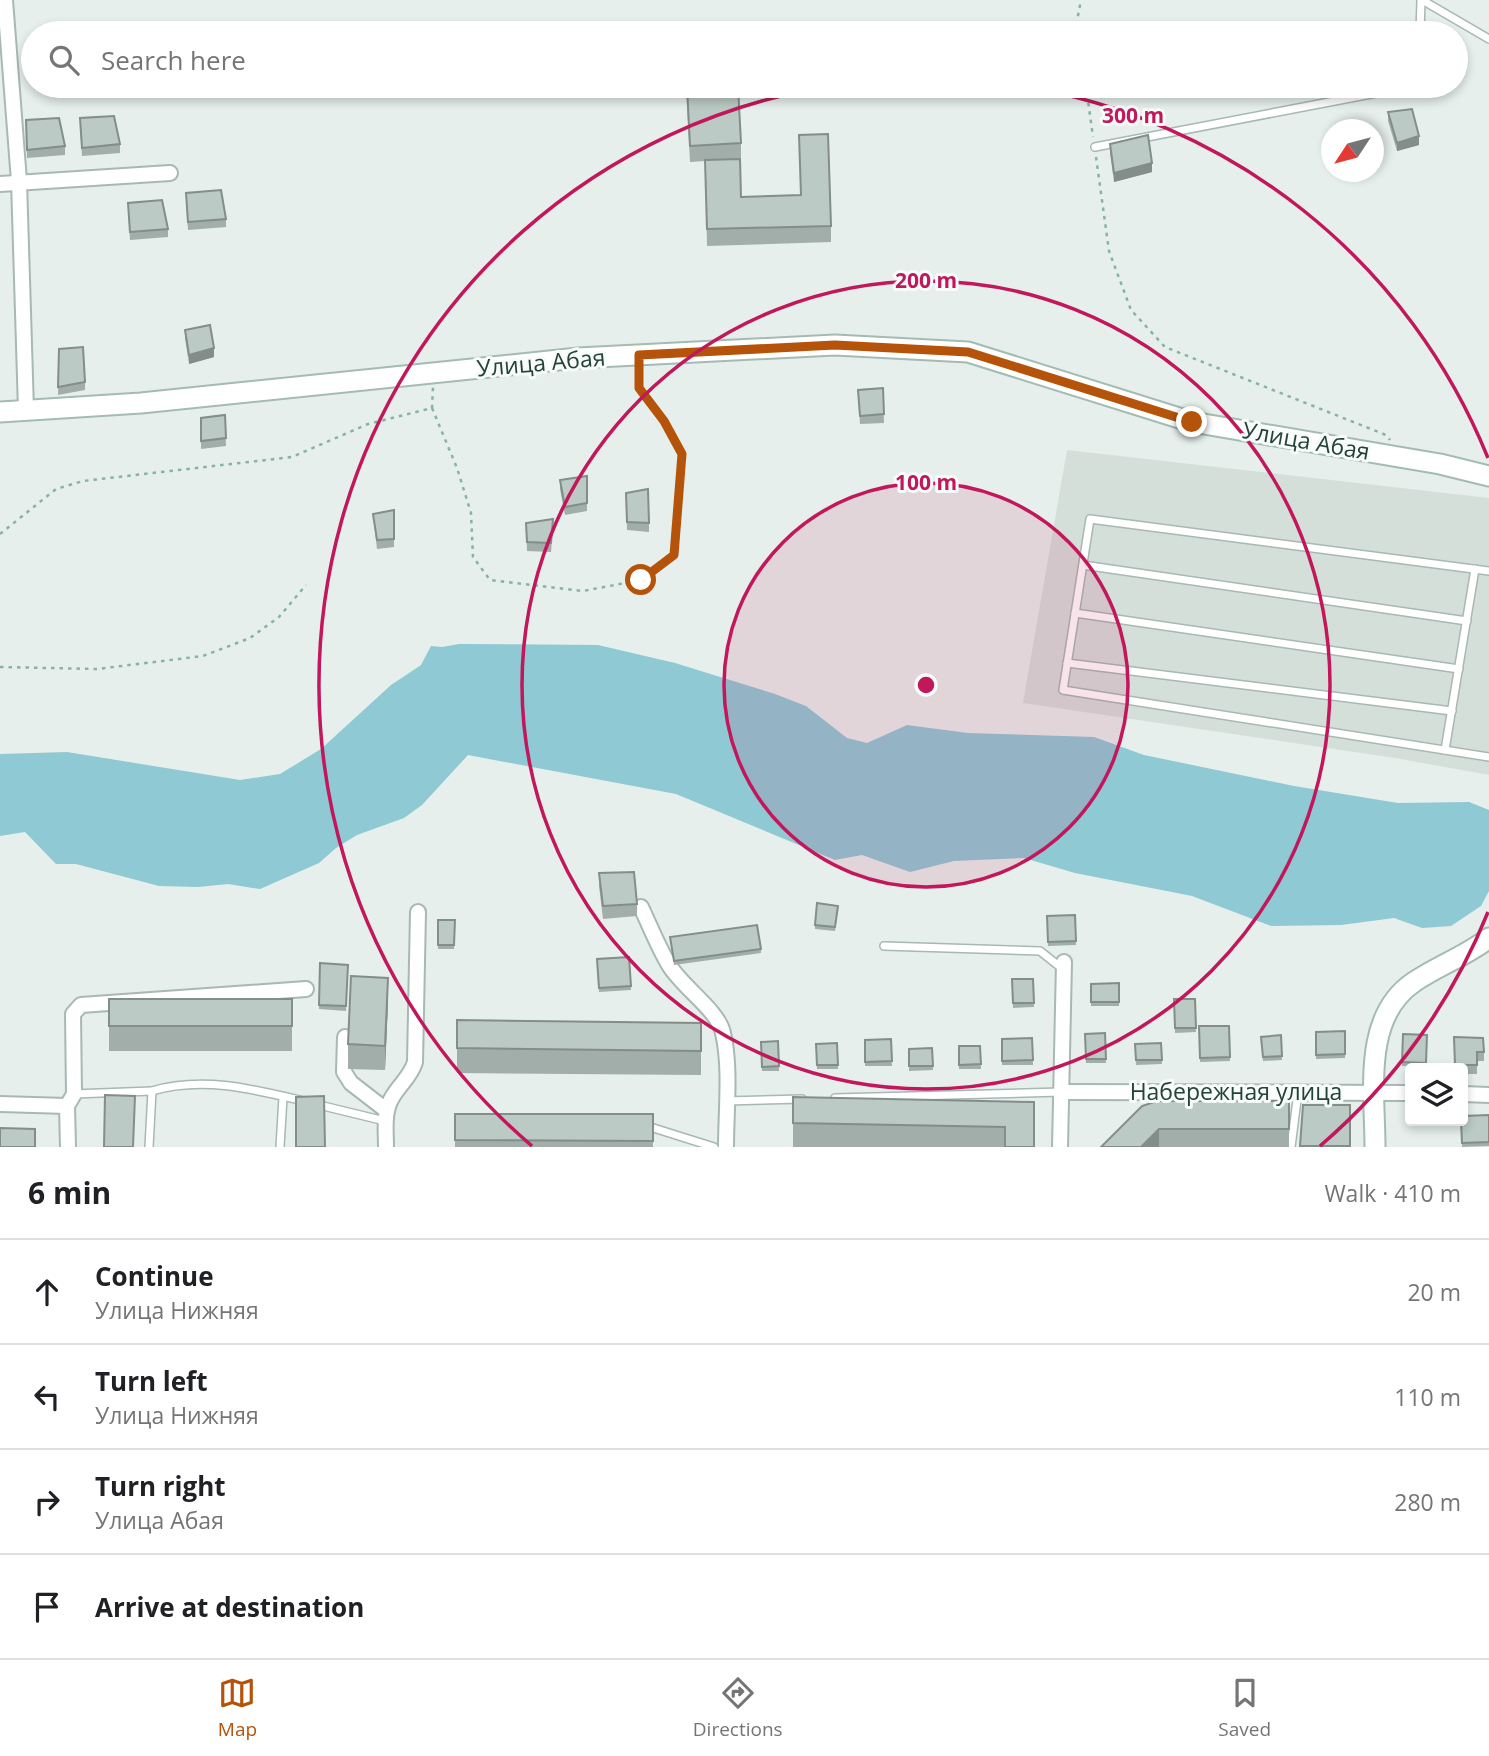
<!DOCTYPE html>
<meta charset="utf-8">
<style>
:root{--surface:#fff;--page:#f2f2f2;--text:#202124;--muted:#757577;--line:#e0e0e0;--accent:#b45309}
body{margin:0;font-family:"Open Sans",sans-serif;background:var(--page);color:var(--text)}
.controls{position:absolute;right:21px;bottom:21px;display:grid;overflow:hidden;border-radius:7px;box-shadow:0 4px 10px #0003}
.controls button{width:63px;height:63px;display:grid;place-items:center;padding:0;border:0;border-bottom:2px solid var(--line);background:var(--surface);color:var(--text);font:35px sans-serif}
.compass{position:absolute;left:1321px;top:119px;width:63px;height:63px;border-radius:50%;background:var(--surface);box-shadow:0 4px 10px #0003;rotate:234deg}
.stop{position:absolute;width:21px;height:21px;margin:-16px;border:5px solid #b45309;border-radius:50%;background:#fff}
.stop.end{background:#b45309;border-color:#fff;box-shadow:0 2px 7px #0008}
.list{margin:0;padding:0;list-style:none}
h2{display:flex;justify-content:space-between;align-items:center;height:91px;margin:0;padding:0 28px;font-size:30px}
h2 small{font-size:23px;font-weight:400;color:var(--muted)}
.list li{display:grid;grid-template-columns:46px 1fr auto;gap:21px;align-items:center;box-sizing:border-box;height:105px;padding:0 28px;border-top:2px solid var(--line)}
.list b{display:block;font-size:26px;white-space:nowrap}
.list p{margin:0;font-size:23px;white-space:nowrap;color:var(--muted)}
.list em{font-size:23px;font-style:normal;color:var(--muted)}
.icon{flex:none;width:38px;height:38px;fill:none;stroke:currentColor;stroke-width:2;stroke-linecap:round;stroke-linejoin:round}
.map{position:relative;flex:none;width:1489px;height:1147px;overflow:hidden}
.search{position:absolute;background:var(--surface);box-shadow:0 4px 10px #0003;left:21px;right:21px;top:21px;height:77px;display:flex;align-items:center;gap:18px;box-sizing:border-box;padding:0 24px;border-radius:38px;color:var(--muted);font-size:26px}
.sheet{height:511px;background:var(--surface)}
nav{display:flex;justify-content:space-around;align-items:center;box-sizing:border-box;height:98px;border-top:2px solid var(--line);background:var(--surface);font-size:19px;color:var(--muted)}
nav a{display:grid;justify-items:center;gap:4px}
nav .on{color:var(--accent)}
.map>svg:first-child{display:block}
.built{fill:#d4dfda}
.water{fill:#8ec9d4}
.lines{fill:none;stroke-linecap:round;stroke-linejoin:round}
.lane-casing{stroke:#a8b8b2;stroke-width:10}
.street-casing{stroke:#a8b8b2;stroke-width:18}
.secondary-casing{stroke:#a4bbb3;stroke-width:23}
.path{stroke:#86b3a5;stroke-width:2.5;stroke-dasharray:3.5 5;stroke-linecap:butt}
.lane{stroke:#fff;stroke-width:7}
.street{stroke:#fff;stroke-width:14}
.secondary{stroke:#fff;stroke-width:19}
.wall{fill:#a1aea9}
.shaded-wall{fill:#838d89}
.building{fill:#bbcac4;stroke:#838d89;stroke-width:2}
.route{stroke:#b45309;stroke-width:9}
.ring{fill:none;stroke:#c2185b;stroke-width:3.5}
.labels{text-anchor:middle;stroke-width:6;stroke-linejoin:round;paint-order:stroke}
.street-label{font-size:23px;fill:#24423a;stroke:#f7fbf9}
.centre{fill:#c2185b;stroke:#f7fbf9;stroke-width:3.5}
.ring-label{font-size:21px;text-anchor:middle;font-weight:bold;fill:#c2185b;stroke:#f7fbf9;stroke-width:6;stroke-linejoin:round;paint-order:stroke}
</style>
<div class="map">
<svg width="1489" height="1147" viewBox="0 0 1489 1147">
<rect width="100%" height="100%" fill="#e6efeb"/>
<!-- built -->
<polygon class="built" points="1067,450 1489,498 1489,775 1395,758 1023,703"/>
<!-- water -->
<polygon class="water" points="459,644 598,645 675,663 775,694 806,706 847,738 867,743 907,725 968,733 1094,737 1144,755 1294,786 1398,803 1469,802 1489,810 1489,891 1481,906 1451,926 1422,928 1394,918 1341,925 1271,926 1192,896 1075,873 1024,858 954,861 910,872 862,855 835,860 676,794 468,755 422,805 404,818 357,835 336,848 319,863 260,889 228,884 198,887 159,886 76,864 56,864 25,832 0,836 0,754 67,752 240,780 280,774 321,749 391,685 421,665 431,646 442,647"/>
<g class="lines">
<!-- lane casing -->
<g class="lane-casing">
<g id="lane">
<polyline points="1422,0 1489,39"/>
<polyline points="1420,33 1421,0"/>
<polyline points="1095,147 1413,86"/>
<polyline points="1083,565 1467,621"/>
<polyline points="1489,571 1090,519 1063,690 1489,757"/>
<polyline points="1075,613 1459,669"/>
<polyline points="1067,663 1452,711"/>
<polyline points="1445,750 1475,569"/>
<polyline points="884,946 1040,951 1064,970"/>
<polyline points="74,1094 152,1091"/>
<polyline points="835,1098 1061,1092"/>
<polyline points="726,1101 802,1099"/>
<polyline points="315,1104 385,1121"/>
<polyline points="647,1126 714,1147"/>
<path d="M149 1147 152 1091C202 1076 253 1089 304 1101"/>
<polyline points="280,1147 283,1097"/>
<polyline points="1291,1147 1298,1092"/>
</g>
</g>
<!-- street casing -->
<g class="street-casing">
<g id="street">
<polyline points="5,0 19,181 26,410"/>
<polyline points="0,184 170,173"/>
<path d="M641 907C650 926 658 947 669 965 683 988 718 1010 723 1033 731 1067 726 1112 726 1147"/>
<polyline points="345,1037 344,1072 351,1083 386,1110"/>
<polyline points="1061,1092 1410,1093"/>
<polyline points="1463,1094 1489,1095"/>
<polyline points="0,1104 67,1106"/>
<polyline points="68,1147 67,1106 74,1094 73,1014 81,1005 306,989"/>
<path d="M386 1147C386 1130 383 1111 393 1096 401 1083 411 1076 415 1062L418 912"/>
<polyline points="1060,1147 1064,962"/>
</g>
</g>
<!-- secondary casing -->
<g class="secondary-casing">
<g id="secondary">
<polyline points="0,412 141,403 578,358 835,345 968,352 1192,422 1440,464 1489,476"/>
<path d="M1375 1147C1375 1092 1362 1017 1414 982 1439 965 1466 956 1489 938"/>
</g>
</g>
<!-- path -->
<g class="path">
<polyline points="1079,33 1077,21 1081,0"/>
<polyline points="1086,86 1093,137"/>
<polyline points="1096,157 1109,251 1131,310 1165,347 1386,435 1390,440"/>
<polyline points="432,408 457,468 471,513 473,557 490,580 583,591 641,580 674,555 682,454 664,421 639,388 639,370"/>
<polyline points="0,534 56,489 83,481 292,457 368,424 432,408 433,387"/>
<polyline points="0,667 97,669 203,656 250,638 279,617 306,585"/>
</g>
<!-- lane -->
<use href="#lane" class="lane"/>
<!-- street -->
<use href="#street" class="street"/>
<!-- secondary -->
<use href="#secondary" class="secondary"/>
</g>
<!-- wall -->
<g class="wall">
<polygon points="686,86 738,86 741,143 741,159 740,160 741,197 831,226 831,242 707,246 705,161 690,162"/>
<polygon points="1388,112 1419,145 1397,151 1388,121"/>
<polygon points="80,127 120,144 120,153 82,156"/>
<polygon points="26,129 65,146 65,155 27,158"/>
<polygon points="1110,144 1152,172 1114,182 1110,153"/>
<polygon points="186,201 226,219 226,227 188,230"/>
<polygon points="128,211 168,229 168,237 130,240"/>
<polygon points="185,330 214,357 189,364 185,338"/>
<polygon points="59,349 85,382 85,390 58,395"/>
<polygon points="883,388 884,423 860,424 858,390"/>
<polygon points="225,415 226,446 201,449 201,418"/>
<polygon points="587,476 587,511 565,515 560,489 560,480"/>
<polygon points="626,493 649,523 649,532 627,530"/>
<polygon points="394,510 394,547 377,549 373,514"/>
<polygon points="526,523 553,527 551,552 527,551"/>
<polygon points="599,873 637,904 637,916 603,919 599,886"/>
<polygon points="838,910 835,931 815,929 815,925"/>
<polygon points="1075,915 1076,945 1048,946 1047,916"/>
<polygon points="438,920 455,920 454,949 438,949"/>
<polygon points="670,937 761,949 761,953 674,965"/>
<polygon points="629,957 631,990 599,992 597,959"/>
<polygon points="320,963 348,965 346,1011 319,1009"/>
<polygon points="1012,979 1033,979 1034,1007 1013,1008"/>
<polygon points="1119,983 1119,1006 1091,1006 1091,984"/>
<rect x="109" y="999" width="183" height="52"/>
<polygon points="1174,999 1195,999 1196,1032 1175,1033"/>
<polygon points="388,1002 385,1070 348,1069 348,1044"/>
<polygon points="457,1020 701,1023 701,1075 457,1073"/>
<polygon points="1199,1026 1229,1026 1230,1061 1200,1062"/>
<polygon points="1345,1031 1345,1058 1316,1059 1316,1032"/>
<polygon points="1105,1033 1106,1063 1086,1063 1085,1034"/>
<polygon points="1403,1034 1427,1035 1426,1067 1402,1066"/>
<polygon points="1281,1035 1282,1060 1263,1061 1261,1037"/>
<polygon points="1454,1037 1484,1052 1484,1061 1477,1061 1477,1074 1463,1074 1463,1068 1455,1068"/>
<polygon points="1032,1038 1033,1065 1002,1065 1002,1039"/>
<polygon points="891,1039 892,1066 865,1066 865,1040"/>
<polygon points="778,1041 779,1071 762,1071 761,1042"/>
<polygon points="837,1043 838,1069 817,1069 816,1044"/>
<polygon points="1161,1043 1162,1064 1136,1065 1135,1044"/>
<polygon points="959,1046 980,1046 981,1069 959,1069"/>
<polygon points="932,1048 933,1070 909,1071 909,1049"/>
<polygon points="793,1097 1034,1102 1034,1147 793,1147"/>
<polygon points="1289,1101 1289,1147 1101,1147 1142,1106"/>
<polygon points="1303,1105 1350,1105 1350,1147 1300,1147"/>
<rect x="455" y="1114" width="198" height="33"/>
<polygon points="1489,1115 1489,1146 1462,1147 1461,1121"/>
</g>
<!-- shaded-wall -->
<g class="shaded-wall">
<polygon points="1419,136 1419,145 1397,151 1397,143"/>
<polygon points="1152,163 1152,172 1114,182 1114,173"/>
<polygon points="214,348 214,357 189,364 189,355"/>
<polygon points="388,978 388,1002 385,1070 385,1046"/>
<polygon points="1159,1129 1159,1147 1141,1147"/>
</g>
<!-- building -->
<g class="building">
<polygon points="687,86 738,86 741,143 690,146"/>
<polygon points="1412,109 1419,136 1397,143 1388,112"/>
<polygon points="114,116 120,144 82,148 80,118"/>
<polygon points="59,118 65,146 27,150 26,120"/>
<polygon points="828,134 831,226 707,229 705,160 740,159 741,197 801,195 799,135"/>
<polygon points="1148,135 1152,163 1114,173 1110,144"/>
<polygon points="221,190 226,219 188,222 186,193"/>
<polygon points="162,200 168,229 130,232 128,203"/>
<polygon points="210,325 214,348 189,355 185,330"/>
<polygon points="83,347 85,382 58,387 59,349"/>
<polygon points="883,388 884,414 860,416 858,390"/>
<polygon points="225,415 226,438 201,441 201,418"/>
<polygon points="587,476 587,503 565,507 560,480"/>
<polygon points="648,489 649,523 627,522 626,493"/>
<polygon points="394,510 394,539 377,540 373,514"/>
<polygon points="553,519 551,543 527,542 526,523"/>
<polygon points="634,872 637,904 603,906 599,873"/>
<polygon points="817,903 838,906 835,927 815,925"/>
<polygon points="1075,915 1076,941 1048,942 1047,916"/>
<polygon points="438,920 455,920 454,945 438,945"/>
<polygon points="757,925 761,949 674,961 670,937"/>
<polygon points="629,957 631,986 599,988 597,959"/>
<polygon points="320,963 348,965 346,1006 319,1005"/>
<polygon points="351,976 388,978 385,1046 348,1044"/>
<polygon points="1012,979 1033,979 1034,1003 1013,1003"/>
<polygon points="1119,983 1119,1002 1091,1002 1091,984"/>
<rect x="109" y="999" width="183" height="27"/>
<polygon points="1174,999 1195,999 1196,1028 1175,1028"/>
<polygon points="457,1020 701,1023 701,1051 457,1048"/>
<polygon points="1199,1026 1229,1026 1230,1057 1200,1058"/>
<polygon points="1345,1031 1345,1054 1316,1055 1316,1032"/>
<polygon points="1105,1033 1106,1059 1086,1059 1085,1034"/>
<polygon points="1403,1034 1427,1035 1426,1063 1402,1062"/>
<polygon points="1281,1035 1282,1056 1263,1057 1261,1037"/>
<polygon points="1454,1037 1483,1038 1484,1052 1477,1052 1477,1065 1455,1065"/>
<polygon points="1032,1038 1033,1060 1002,1061 1002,1039"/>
<polygon points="891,1039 892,1061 865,1062 865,1040"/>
<polygon points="778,1041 779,1066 762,1067 761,1042"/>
<polygon points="837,1043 838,1065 817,1065 816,1044"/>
<polygon points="1161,1043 1162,1060 1136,1060 1135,1044"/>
<polygon points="959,1046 980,1046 981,1064 959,1065"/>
<polygon points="932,1048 933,1066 909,1066 909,1049"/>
<polygon points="105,1095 135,1096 133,1147 104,1147"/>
<polygon points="324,1096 325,1147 296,1147 296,1097"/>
<polygon points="793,1097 1034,1102 1034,1147 1005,1147 1005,1127 793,1123"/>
<polygon points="1157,1101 1289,1101 1289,1129 1159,1129 1141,1147 1101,1147 1142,1106"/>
<polygon points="1303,1105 1350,1105 1350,1146 1300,1146"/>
<polygon points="455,1114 653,1114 653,1141 455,1140"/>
<polygon points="1489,1115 1489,1142 1462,1143 1461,1121 1463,1121 1463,1116"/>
<polygon points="0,1128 35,1129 35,1147 0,1147"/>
</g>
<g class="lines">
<!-- route -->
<polyline class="route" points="641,580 674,555 682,454 664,421 639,388 639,355 835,345 968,352 1192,422"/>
</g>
<!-- distance rings -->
<circle cx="926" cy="685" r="202" fill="#c2185b" fill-opacity=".12"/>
<g class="ring">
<circle cx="926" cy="685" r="202"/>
<circle cx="926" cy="685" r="404"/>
<path d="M1488 912A606 606 0 0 1 1320 1146M532 1146A606 606 0 0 1 831 86M1021 86A606 606 0 0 1 1488 458"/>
</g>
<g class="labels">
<!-- street labels -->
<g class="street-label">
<text transform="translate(541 363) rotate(-5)" y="8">Улица Абая</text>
<text transform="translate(1306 441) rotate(10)" y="8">Улица Абая</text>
<text x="1236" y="1100">Набережная улица</text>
</g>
</g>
<circle cx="926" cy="685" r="10" class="centre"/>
<g class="ring-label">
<text x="1133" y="123">300 m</text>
<text x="926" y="288">200 m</text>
<text x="926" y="490">100 m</text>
</g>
</svg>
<div class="controls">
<button><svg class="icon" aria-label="layers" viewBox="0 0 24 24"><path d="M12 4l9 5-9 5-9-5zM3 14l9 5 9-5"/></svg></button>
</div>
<svg class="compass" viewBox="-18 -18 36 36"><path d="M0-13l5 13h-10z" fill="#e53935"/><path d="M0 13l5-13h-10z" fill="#757577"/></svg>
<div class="stop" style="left:641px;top:580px"></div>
<div class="stop end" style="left:1192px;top:422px"></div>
<div class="search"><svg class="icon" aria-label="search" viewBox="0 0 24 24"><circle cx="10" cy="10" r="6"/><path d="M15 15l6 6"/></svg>Search here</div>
</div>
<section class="sheet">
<h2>6 min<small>Walk · 410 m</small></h2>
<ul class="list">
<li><svg class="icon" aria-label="ahead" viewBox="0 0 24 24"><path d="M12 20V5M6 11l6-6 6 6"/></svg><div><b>Continue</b><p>Улица Нижняя</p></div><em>20 m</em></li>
<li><svg class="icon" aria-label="left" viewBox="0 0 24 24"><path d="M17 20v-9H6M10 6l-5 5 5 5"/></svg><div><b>Turn left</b><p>Улица Нижняя</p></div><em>110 m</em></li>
<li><svg class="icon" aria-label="right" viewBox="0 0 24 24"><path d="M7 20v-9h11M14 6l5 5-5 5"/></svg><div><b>Turn right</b><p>Улица Абая</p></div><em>280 m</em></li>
<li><svg class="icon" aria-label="arrive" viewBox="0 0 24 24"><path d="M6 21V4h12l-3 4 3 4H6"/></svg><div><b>Arrive at destination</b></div></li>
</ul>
</section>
<nav>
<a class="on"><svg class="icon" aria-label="map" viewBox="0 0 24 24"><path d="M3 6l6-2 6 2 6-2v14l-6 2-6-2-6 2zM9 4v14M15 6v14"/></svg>Map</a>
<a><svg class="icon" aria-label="directions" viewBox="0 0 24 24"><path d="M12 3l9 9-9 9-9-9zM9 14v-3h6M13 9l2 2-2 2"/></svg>Directions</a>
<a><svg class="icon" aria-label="saved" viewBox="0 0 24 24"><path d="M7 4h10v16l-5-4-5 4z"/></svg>Saved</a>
</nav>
